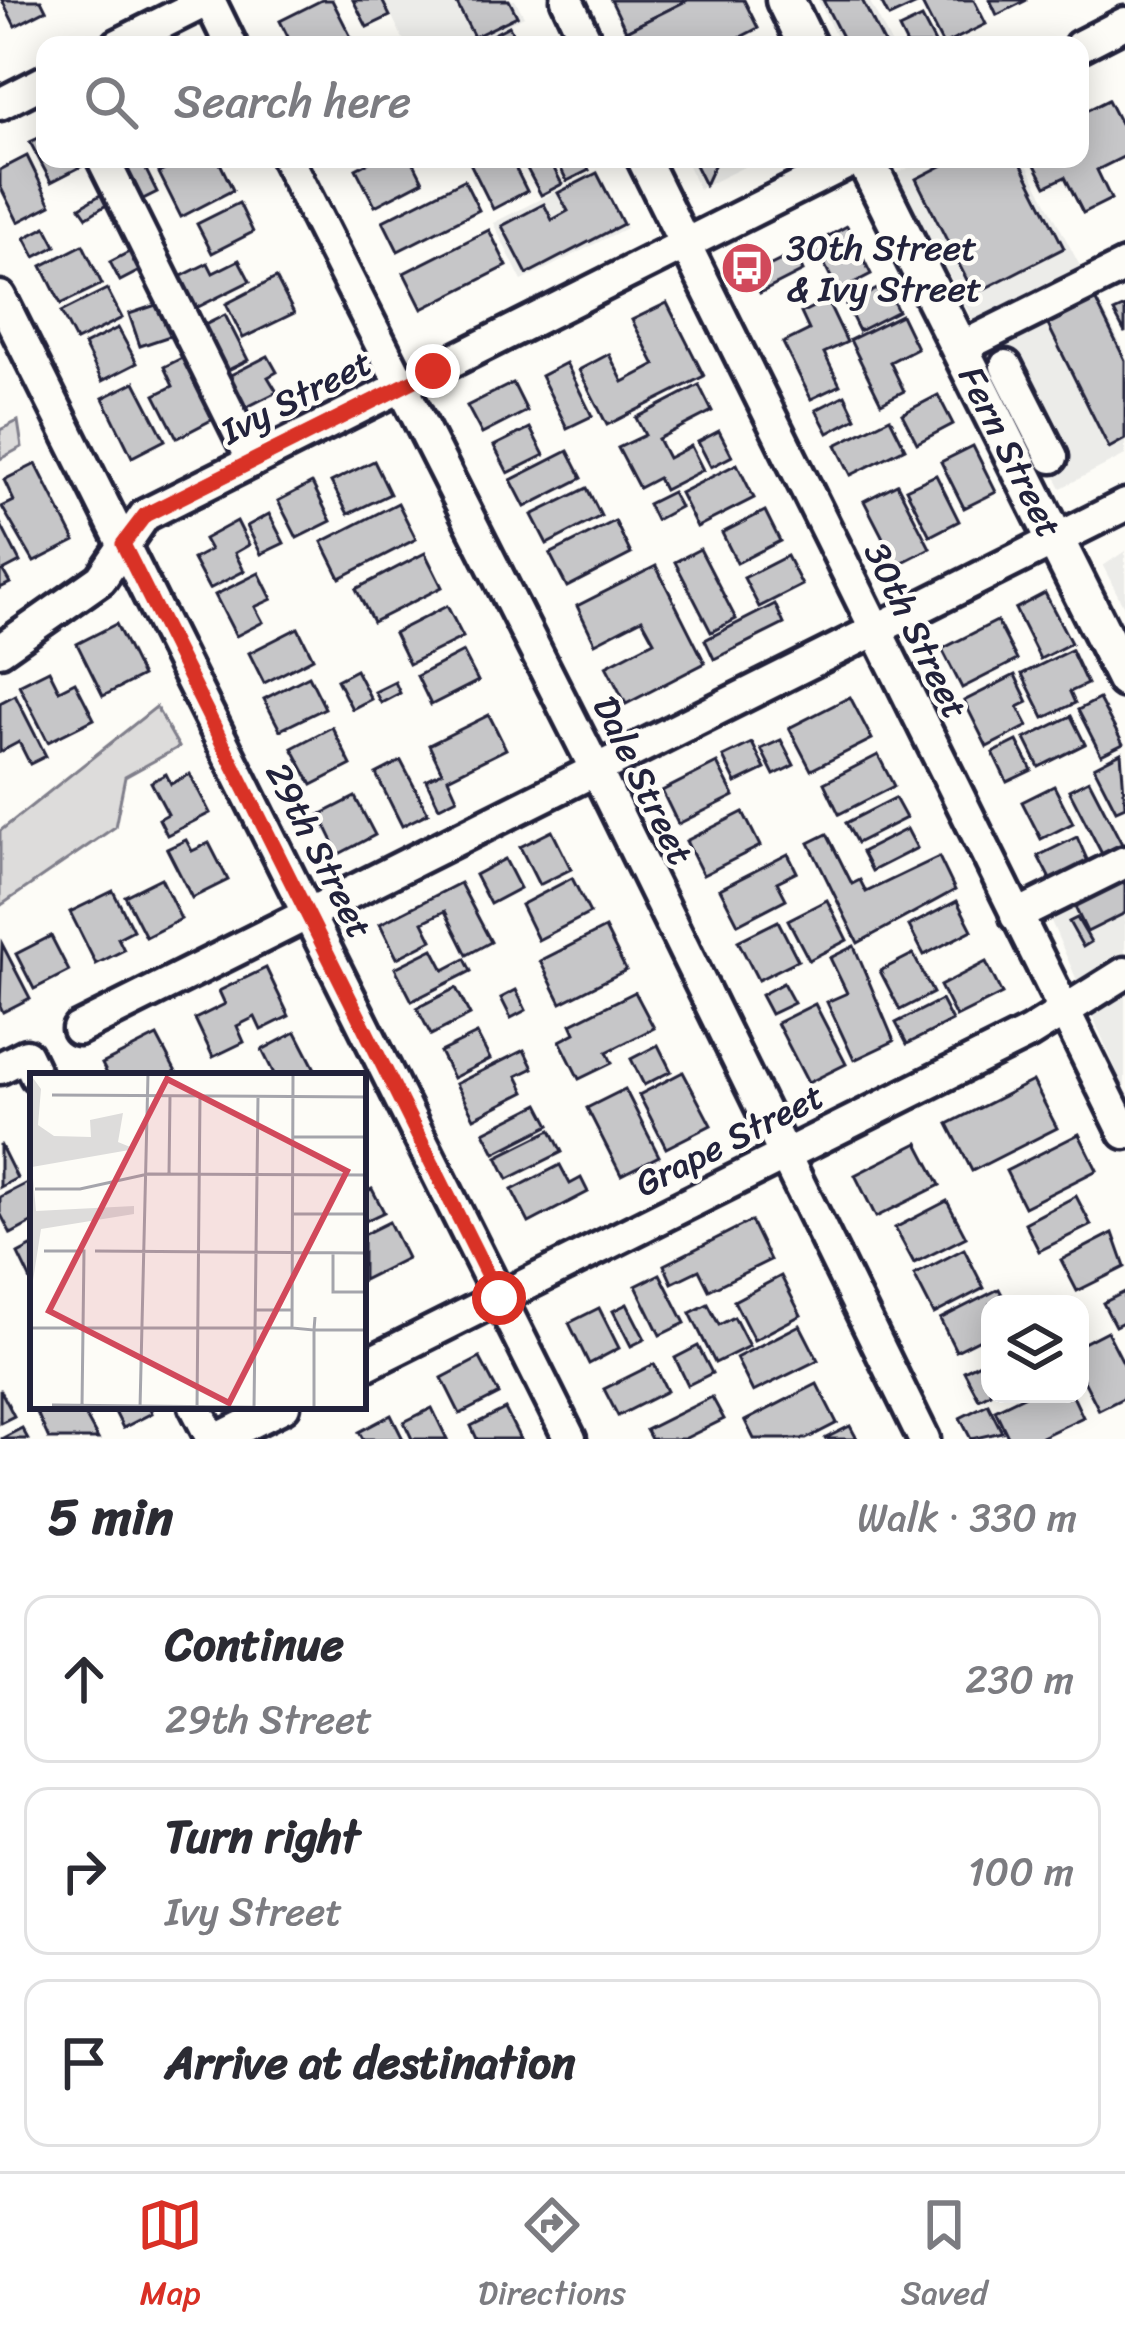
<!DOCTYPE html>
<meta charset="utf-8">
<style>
:root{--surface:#fff;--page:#f7f7f7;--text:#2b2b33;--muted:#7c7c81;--line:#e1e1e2;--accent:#d93025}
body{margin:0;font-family:Sriracha,sans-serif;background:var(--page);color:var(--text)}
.controls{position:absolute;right:36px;bottom:36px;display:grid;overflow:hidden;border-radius:24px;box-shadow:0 6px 30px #0003}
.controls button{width:108px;height:108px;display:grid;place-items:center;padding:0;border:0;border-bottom:3px solid var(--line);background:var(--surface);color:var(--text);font:60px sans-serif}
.stop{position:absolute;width:36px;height:36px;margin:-27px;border:9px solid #d93025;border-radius:50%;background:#fff}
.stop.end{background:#d93025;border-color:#fff;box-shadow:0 3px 12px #0008}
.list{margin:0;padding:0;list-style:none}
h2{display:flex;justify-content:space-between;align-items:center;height:156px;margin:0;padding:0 48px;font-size:51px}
h2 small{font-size:39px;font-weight:400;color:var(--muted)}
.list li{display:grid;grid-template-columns:78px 1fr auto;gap:36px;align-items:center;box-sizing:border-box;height:168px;margin:0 24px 24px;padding:0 24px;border:3px solid var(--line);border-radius:24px}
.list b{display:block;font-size:45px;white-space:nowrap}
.list p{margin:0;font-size:39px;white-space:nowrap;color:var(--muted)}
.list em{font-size:39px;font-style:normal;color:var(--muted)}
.icon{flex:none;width:66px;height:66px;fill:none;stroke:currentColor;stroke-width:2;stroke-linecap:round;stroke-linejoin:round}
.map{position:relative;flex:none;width:1125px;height:1439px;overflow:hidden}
.search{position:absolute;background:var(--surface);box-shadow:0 6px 30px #0003;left:36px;right:36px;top:36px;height:132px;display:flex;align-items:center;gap:30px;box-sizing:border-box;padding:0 42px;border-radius:24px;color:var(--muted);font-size:45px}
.sheet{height:732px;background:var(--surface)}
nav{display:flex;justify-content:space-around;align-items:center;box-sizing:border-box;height:168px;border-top:3px solid var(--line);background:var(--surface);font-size:33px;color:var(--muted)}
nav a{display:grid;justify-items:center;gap:6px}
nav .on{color:var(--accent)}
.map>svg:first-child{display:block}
.built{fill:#ecece9}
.green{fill:#dddcdb;stroke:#807f8b;stroke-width:3}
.building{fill:#c6c6c8;stroke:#22223b;stroke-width:3}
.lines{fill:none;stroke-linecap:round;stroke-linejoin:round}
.minor-casing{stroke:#22223b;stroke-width:39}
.major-casing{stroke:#22223b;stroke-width:45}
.minor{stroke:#fdfcf7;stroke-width:30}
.major{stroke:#fdfcf7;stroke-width:36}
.route{stroke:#d93025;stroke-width:15}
.labels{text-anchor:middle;stroke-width:9;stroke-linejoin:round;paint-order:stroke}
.poi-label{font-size:36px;fill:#22223b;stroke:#fdfcf7;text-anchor:start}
.street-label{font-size:36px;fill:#22223b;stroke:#fdfcf7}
.inset-road{fill:none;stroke:#a5a5ac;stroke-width:3}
.view{fill:#d1495b;fill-opacity:0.15;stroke:#d1495b;stroke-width:6}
.inset-edge{fill:none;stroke:#22223b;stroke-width:6}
</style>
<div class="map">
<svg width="1125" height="1439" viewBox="0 0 1125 1439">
<rect width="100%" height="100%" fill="#fdfcf7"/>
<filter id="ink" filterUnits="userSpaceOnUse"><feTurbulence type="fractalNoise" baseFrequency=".00833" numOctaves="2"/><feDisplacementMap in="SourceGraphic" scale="24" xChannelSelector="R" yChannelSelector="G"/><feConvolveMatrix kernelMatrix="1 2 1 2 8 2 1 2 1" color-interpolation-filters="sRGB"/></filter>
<g filter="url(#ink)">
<!-- built -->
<g class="built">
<polygon points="384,0 515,0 524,16 467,45 406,45"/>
<polygon points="818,0 869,0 892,45 840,45"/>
<polygon points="685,159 760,159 699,189"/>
<polygon points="925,159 1024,159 1125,352 1125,455 1061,488 896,174"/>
<polygon points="598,170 626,228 522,281 493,223"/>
<polygon points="1125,551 1125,609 1103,566"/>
<polygon points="1125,873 1125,1090 1047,912"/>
</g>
<!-- green -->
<g class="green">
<polygon points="18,421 22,447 0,459 0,430"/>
<polygon points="156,707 179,747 125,777 115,827 0,906 0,831"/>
</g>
<!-- building -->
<g class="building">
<polygon points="2,0 41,0 46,10 15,26"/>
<polygon points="322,0 332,0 352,39 340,45 292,45 280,21"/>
<polygon points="353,0 382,0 390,16 367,27"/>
<polygon points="455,0 509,0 517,16 474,37"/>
<polygon points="611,0 688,0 626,31"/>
<polygon points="688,0 744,0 758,28 725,45 633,45 626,31"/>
<polygon points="823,0 862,0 885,45 846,45"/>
<polygon points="880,0 916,0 917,4 889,17"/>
<polygon points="930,0 974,0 986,24 943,45 922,4"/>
<polygon points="990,0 1027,0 997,15"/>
<polygon points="922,18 936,45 907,45 899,29"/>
<polygon points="509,26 519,45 473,45"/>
<polygon points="1108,100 1125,133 1125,156 1097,170 1111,199 1083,213 1065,177 1046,186 1032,159 1080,159 1080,114"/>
<polygon points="45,135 45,159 88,163 51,182 30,142"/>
<polygon points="27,156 51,205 18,222 0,186 0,170"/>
<polygon points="117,159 151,159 154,166 146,170 157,192 139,201"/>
<polygon points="186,159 218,159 233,190 181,217 159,173"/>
<polygon points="375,159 412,159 423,181 375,206 356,169"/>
<polygon points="468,159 511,159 527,191 493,209"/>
<polygon points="537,159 549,159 562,184 541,195 525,165"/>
<polygon points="556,159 584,159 589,170 567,181"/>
<polygon points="692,159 717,159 705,185"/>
<polygon points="955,159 1019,159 1064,248 974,294 916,179"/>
<polygon points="597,173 623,224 527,274 502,226 544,204 552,220 568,211 558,193"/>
<polygon points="464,180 479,210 398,251 383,221"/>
<polygon points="102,194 108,204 87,217 80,207"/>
<polygon points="239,203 253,232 212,253 197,224"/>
<polygon points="847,226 871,274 838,291 814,244"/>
<polygon points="46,227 56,246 35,257 25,238"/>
<polygon points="489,230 507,266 422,309 404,273"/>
<polygon points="83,245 102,284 61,304 42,266"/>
<polygon points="133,250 143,269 120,281 110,262"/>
<polygon points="795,253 803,271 760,293 751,275"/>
<polygon points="239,260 250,281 194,309 178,278 208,263 213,273"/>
<polygon points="276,278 294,313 243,338 226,304"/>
<polygon points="885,285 898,311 859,331 846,305"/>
<polygon points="107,289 122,318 76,341 61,312"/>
<polygon points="1093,295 1125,360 1125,439 1109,448 1045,319"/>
<polygon points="827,300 847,342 824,353 840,385 811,399 783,343 809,330 801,313"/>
<polygon points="165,302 176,334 140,346 129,314"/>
<polygon points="667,303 704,376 607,425 579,370 609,354 623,382 655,365 632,320"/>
<polygon points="1125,307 1125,333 1114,312"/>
<polygon points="225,315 248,360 224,372 201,327"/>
<polygon points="901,315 917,348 890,362 904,391 881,403 850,340"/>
<polygon points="118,328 137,363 102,381 84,345"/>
<polygon points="186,356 217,417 177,438 155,395 173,386 164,367"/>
<polygon points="268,356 277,372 268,377 277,392 235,413 219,381"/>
<polygon points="566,363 592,416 567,428 541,376"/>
<polygon points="135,382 165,440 132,457 103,398"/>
<polygon points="513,383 527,411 482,434 467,406"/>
<polygon points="699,385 712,411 658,439 668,458 691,446 703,470 664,490 658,478 639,488 618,448 645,435 636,418"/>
<polygon points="845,395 856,418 828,433 816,410"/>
<polygon points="938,395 953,424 917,443 902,414"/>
<polygon points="890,418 905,448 851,475 836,445"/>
<polygon points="530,428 544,455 508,473 494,446"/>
<polygon points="719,431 732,456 711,467 698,442"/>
<polygon points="973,446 996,492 964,508 941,462"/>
<polygon points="568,451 582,478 525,507 511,480"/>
<polygon points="374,461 390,494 348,514 331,482"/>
<polygon points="36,464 75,541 34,562 2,507 14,501 4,480"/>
<polygon points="737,464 754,498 697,527 680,493"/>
<polygon points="936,475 959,521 930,536 906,489"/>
<polygon points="312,483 331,521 297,538 278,501"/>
<polygon points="897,484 930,548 897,565 864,501"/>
<polygon points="587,488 601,516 547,544 532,515"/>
<polygon points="672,492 680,507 656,520 648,504"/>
<polygon points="398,503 416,539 340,578 322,542"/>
<polygon points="765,511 780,541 737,563 722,533"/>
<polygon points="269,514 284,543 261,554 247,526"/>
<polygon points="237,521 249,545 235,553 244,571 209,589 193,559 210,550 204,539"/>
<polygon points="615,521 631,554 567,587 550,554"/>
<polygon points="0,523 20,562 3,571 10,583 0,588"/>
<polygon points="700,549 736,619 711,632 675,562"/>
<polygon points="425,553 442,587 373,622 356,589"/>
<polygon points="787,556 802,585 759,607 744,578"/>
<polygon points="656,566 705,663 626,704 606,666 654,641 642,619 595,643 577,606"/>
<polygon points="259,573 272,599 255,607 263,622 236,636 215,595"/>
<polygon points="1045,593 1071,643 1040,659 1015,609"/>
<polygon points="775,604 784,624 714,659 705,640"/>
<polygon points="447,606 463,637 409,664 394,633"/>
<polygon points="997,621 1017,660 962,688 942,649"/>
<polygon points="116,624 142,676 103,696 77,644"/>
<polygon points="298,628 313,658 264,683 249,653"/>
<polygon points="1071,650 1087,684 1070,692 1075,703 1044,718 1022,674"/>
<polygon points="463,652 478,681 431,705 417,676"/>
<polygon points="49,670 59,690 75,682 94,719 48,742 19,685"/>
<polygon points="356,670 371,699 352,709 337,680"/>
<polygon points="1015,675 1028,702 1018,707 1028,726 987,747 964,701"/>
<polygon points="309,676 325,708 280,730 264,699"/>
<polygon points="395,682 400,693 381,703 375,692"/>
<polygon points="15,695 46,756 30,764 19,742 0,752 0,703"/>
<polygon points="850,697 872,739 811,770 789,728"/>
<polygon points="1099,699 1123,744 1101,755 1078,710"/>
<polygon points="489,715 506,749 448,778 457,798 439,807 426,780 442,772 429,745"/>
<polygon points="1071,716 1085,744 1039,767 1025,739"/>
<polygon points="332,727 351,765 312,785 292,748"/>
<polygon points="781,740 794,765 774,775 761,749"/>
<polygon points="1017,741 1032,770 1007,782 993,753"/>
<polygon points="752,743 765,769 736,783 723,757"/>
<polygon points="1121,753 1125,806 1116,810 1094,767"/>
<polygon points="878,755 894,786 839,814 824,783"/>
<polygon points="401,761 428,813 402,826 376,774"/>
<polygon points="717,763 734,796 678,824 662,791"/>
<polygon points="166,774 171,784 190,774 210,813 167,835 159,819 168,814 151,782"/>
<polygon points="1089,780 1123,846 1103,856 1069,790"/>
<polygon points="1054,786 1073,823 1041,839 1022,802"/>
<polygon points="355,797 375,835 339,854 320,815"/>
<polygon points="895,798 906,818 857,843 846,823"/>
<polygon points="743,812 760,846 703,875 686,841"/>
<polygon points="907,829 917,848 872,871 862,852"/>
<polygon points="552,831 571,869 539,885 520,847"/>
<polygon points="827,834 852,884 860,880 866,892 939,857 955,890 858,943 809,843"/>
<polygon points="1077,837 1089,864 1051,881 1038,856"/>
<polygon points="186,840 192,851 209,843 228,880 192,898 167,849"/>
<polygon points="788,854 797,872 777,882 786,899 738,924 720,889"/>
<polygon points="505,859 520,888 490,904 475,875"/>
<polygon points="1125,874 1125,913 1087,932 1072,901"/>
<polygon points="161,878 181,919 146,937 125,896"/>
<polygon points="572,878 590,913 538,940 521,905"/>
<polygon points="460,883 491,942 467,955 445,911 423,922 432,940 397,958 380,924"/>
<polygon points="113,891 133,930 118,938 124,950 96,964 70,912"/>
<polygon points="827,900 847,940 809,960 788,920"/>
<polygon points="957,901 972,930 924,955 909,926"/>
<polygon points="1077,918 1091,942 1083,947 1069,922"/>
<polygon points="778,921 798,960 758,980 738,941"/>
<polygon points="605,928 626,970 561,1003 540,961"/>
<polygon points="51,936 69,971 34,989 16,954"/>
<polygon points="2,944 30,998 3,1012 0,1006"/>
<polygon points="854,946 894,1041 854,1060 827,1002 847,993 830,958"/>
<polygon points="433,949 444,970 465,959 471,971 412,1001 395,968"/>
<polygon points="913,954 933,993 900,1010 880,971"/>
<polygon points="986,962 1002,994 956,1017 940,986"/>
<polygon points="266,968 289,1016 261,1030 255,1017 237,1026 244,1042 213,1057 195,1019 225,1004 219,991"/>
<polygon points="783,983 794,1003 771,1014 761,995"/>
<polygon points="456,988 470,1015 431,1035 417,1008"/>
<polygon points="516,990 526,1010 511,1018 501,998"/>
<polygon points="635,992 654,1028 607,1052 612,1063 579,1079 560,1041 575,1033 571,1024"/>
<polygon points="941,1000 952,1021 907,1044 896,1023"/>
<polygon points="815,1004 846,1064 808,1083 777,1023"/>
<polygon points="296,1032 315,1069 302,1076 275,1076 262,1050"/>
<polygon points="477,1034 490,1059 453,1078 440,1052"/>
<polygon points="157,1036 178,1076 108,1076 102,1064"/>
<polygon points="658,1045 671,1071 644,1085 631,1059"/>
<polygon points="524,1050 533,1068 517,1076 525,1092 474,1118 456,1084"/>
<polygon points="683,1072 711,1125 666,1148 639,1095"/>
<polygon points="1033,1081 1057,1128 972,1171 948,1124"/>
<polygon points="625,1089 659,1156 621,1175 587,1108"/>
<polygon points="539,1104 550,1125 495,1153 484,1132"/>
<polygon points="551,1130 562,1152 508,1179 497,1157"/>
<polygon points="1079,1134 1097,1170 1024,1207 1006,1171"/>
<polygon points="918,1143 940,1185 876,1217 855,1175"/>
<polygon points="0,1144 17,1178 0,1187"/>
<polygon points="560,1165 570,1184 581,1178 588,1192 529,1223 512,1190"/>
<polygon points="33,1180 33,1222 11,1234 0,1213 0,1197"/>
<polygon points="372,1189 384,1212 363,1222 363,1193"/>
<polygon points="1076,1196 1091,1225 1039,1251 1025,1223"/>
<polygon points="947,1201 966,1237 914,1263 895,1228"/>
<polygon points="751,1221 770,1260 709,1290 699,1270 672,1283 664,1265"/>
<polygon points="389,1222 407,1258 363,1280 363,1235"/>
<polygon points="1113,1233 1125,1267 1077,1291 1061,1260"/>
<polygon points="33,1246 33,1285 18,1254"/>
<polygon points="964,1249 984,1288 934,1314 914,1275"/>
<polygon points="660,1274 685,1323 660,1335 636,1286"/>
<polygon points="781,1276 801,1315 754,1340 734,1301"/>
<polygon points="999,1289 1007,1304 990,1304 990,1334 956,1351 940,1319"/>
<polygon points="1125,1292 1125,1321 1115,1326 1103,1303"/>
<polygon points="627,1304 645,1339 631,1346 613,1311"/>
<polygon points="708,1304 719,1325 734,1317 749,1346 715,1363 690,1313"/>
<polygon points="599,1308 619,1348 589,1364 569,1323"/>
<polygon points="800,1325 818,1360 753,1392 736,1358"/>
<polygon points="1107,1331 1125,1366 1125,1397 1099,1410 1080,1373 1080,1345"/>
<polygon points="698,1346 712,1373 688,1385 675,1358"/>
<polygon points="480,1358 499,1394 460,1414 442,1378"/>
<polygon points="990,1358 990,1393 979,1399 964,1371"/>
<polygon points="654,1364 667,1391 618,1416 604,1389"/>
<polygon points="817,1384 837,1423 806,1439 754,1439 745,1421"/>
<polygon points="0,1389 14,1416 0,1423"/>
<polygon points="1028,1394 1072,1394 1083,1417 1037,1439 1009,1439 995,1410"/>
<polygon points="712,1397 724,1419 684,1439 651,1439 646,1430"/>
<polygon points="988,1404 1002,1432 971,1439 960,1418"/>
<polygon points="34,1406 80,1406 98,1439 49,1439"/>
<polygon points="112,1406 149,1406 152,1413 123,1428"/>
<polygon points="432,1408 447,1439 412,1439 404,1422"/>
<polygon points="505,1409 520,1439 477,1439 471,1426"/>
<polygon points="391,1415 403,1439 363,1439 359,1432"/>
<polygon points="850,1426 857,1439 824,1439"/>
<polygon points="22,1428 28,1439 1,1439"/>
</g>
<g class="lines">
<!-- minor casing -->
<g class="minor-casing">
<g id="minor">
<polyline points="209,0 231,45"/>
<polyline points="567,0 588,45"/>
<polyline points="118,45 208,0"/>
<polyline points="1080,46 1125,23"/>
<polyline points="0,104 45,81"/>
<polyline points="103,159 253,461"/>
<polyline points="287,159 596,770 924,1439"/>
<polyline points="643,159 1125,1133"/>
<polyline points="0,297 570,1439"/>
<polyline points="960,348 1125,266"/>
<polyline points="1006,366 1052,457"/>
<polyline points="0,650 101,579 145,515 855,159"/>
<polyline points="1016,916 1125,862"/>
<polyline points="78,1029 1125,505"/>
<polyline points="0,1068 26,1055 36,1076"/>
<polyline points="363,1366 1029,1033 1125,973"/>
<polyline points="195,1406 212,1439"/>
<polyline points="218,1439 284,1406"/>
</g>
</g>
<!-- major casing -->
<g class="major-casing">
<g id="major">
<polyline points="785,0 807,45"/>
<path id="s1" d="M865 159 1125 679"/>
</g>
</g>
<!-- minor -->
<use href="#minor" class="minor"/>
<!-- major -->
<use href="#major" class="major"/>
</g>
</g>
<g class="lines" filter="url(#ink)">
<!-- route -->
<polyline class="route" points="433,371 145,515 123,544 499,1298"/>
</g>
<!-- icons -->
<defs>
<g id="bus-disc" transform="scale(2.7)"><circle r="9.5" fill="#d1495b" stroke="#fdfcf7"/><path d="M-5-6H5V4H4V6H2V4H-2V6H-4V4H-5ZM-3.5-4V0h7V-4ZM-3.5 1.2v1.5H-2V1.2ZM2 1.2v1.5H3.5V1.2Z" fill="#fff"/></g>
</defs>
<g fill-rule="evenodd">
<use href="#bus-disc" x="747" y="268"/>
</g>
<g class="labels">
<!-- poi labels -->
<g class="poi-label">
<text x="786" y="260">30th Street<tspan x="786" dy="41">&amp; Ivy Street</tspan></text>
</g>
<!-- street labels -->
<g class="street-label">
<text transform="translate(296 396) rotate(-27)" y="13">Ivy Street</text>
<text dy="13" stroke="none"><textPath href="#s1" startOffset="327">Fern Street</textPath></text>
<text transform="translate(917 630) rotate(64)" y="13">30th Street</text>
<text transform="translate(644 780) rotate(64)" y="13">Dale Street</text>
<text transform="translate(320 850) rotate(63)" y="13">29th Street</text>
<text transform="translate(729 1139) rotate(-27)" y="13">Grape Street</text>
</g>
</g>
<!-- overview -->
<g transform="translate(30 1073)">
<rect width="336" height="336" fill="#fdfcf7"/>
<path d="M0 1 11 16 8 52 24 63 61 64 60 47 93 40 88 69 105 76 2 94 6 138 104 133V141L11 156 2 214Z" fill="#dddcdb"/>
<path class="inset-road" d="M263 1 262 255 284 257V335M22 22 336 24M263 64H336M139 101 140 23M5 116H50L118 101 336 102M262 141H336M14 178H54L52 334M65 178 336 180M303 180V219H336M225 237H262M285 244 284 257H336M0 255H262M22 332 280 335M110 335 118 1M167 335 170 23M224 335 228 24"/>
<path class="view" d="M137 6 317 98 199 330 19 238Z"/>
<rect width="336" height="336" class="inset-edge"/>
</g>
</svg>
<div class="controls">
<button><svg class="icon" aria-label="layers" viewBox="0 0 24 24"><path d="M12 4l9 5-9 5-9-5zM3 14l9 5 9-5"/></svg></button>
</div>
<div class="stop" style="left:499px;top:1298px"></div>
<div class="stop end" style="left:433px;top:371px"></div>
<div class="search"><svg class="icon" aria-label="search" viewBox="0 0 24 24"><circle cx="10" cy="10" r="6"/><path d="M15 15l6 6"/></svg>Search here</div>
</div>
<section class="sheet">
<h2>5 min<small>Walk · 330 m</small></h2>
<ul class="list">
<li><svg class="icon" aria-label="ahead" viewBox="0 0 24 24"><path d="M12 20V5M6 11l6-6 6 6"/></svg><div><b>Continue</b><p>29th Street</p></div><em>230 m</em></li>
<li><svg class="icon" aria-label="right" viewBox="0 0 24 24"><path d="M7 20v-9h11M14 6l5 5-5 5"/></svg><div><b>Turn right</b><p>Ivy Street</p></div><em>100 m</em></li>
<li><svg class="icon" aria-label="arrive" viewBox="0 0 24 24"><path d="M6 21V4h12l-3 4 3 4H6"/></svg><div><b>Arrive at destination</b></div></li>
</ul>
</section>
<nav>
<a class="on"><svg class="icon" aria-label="map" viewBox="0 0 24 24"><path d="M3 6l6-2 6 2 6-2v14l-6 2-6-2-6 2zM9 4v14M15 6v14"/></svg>Map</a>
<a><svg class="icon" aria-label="directions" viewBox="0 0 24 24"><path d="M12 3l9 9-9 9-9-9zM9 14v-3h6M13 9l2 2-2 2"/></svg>Directions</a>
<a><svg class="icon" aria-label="saved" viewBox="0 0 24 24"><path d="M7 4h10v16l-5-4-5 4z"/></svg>Saved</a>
</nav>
